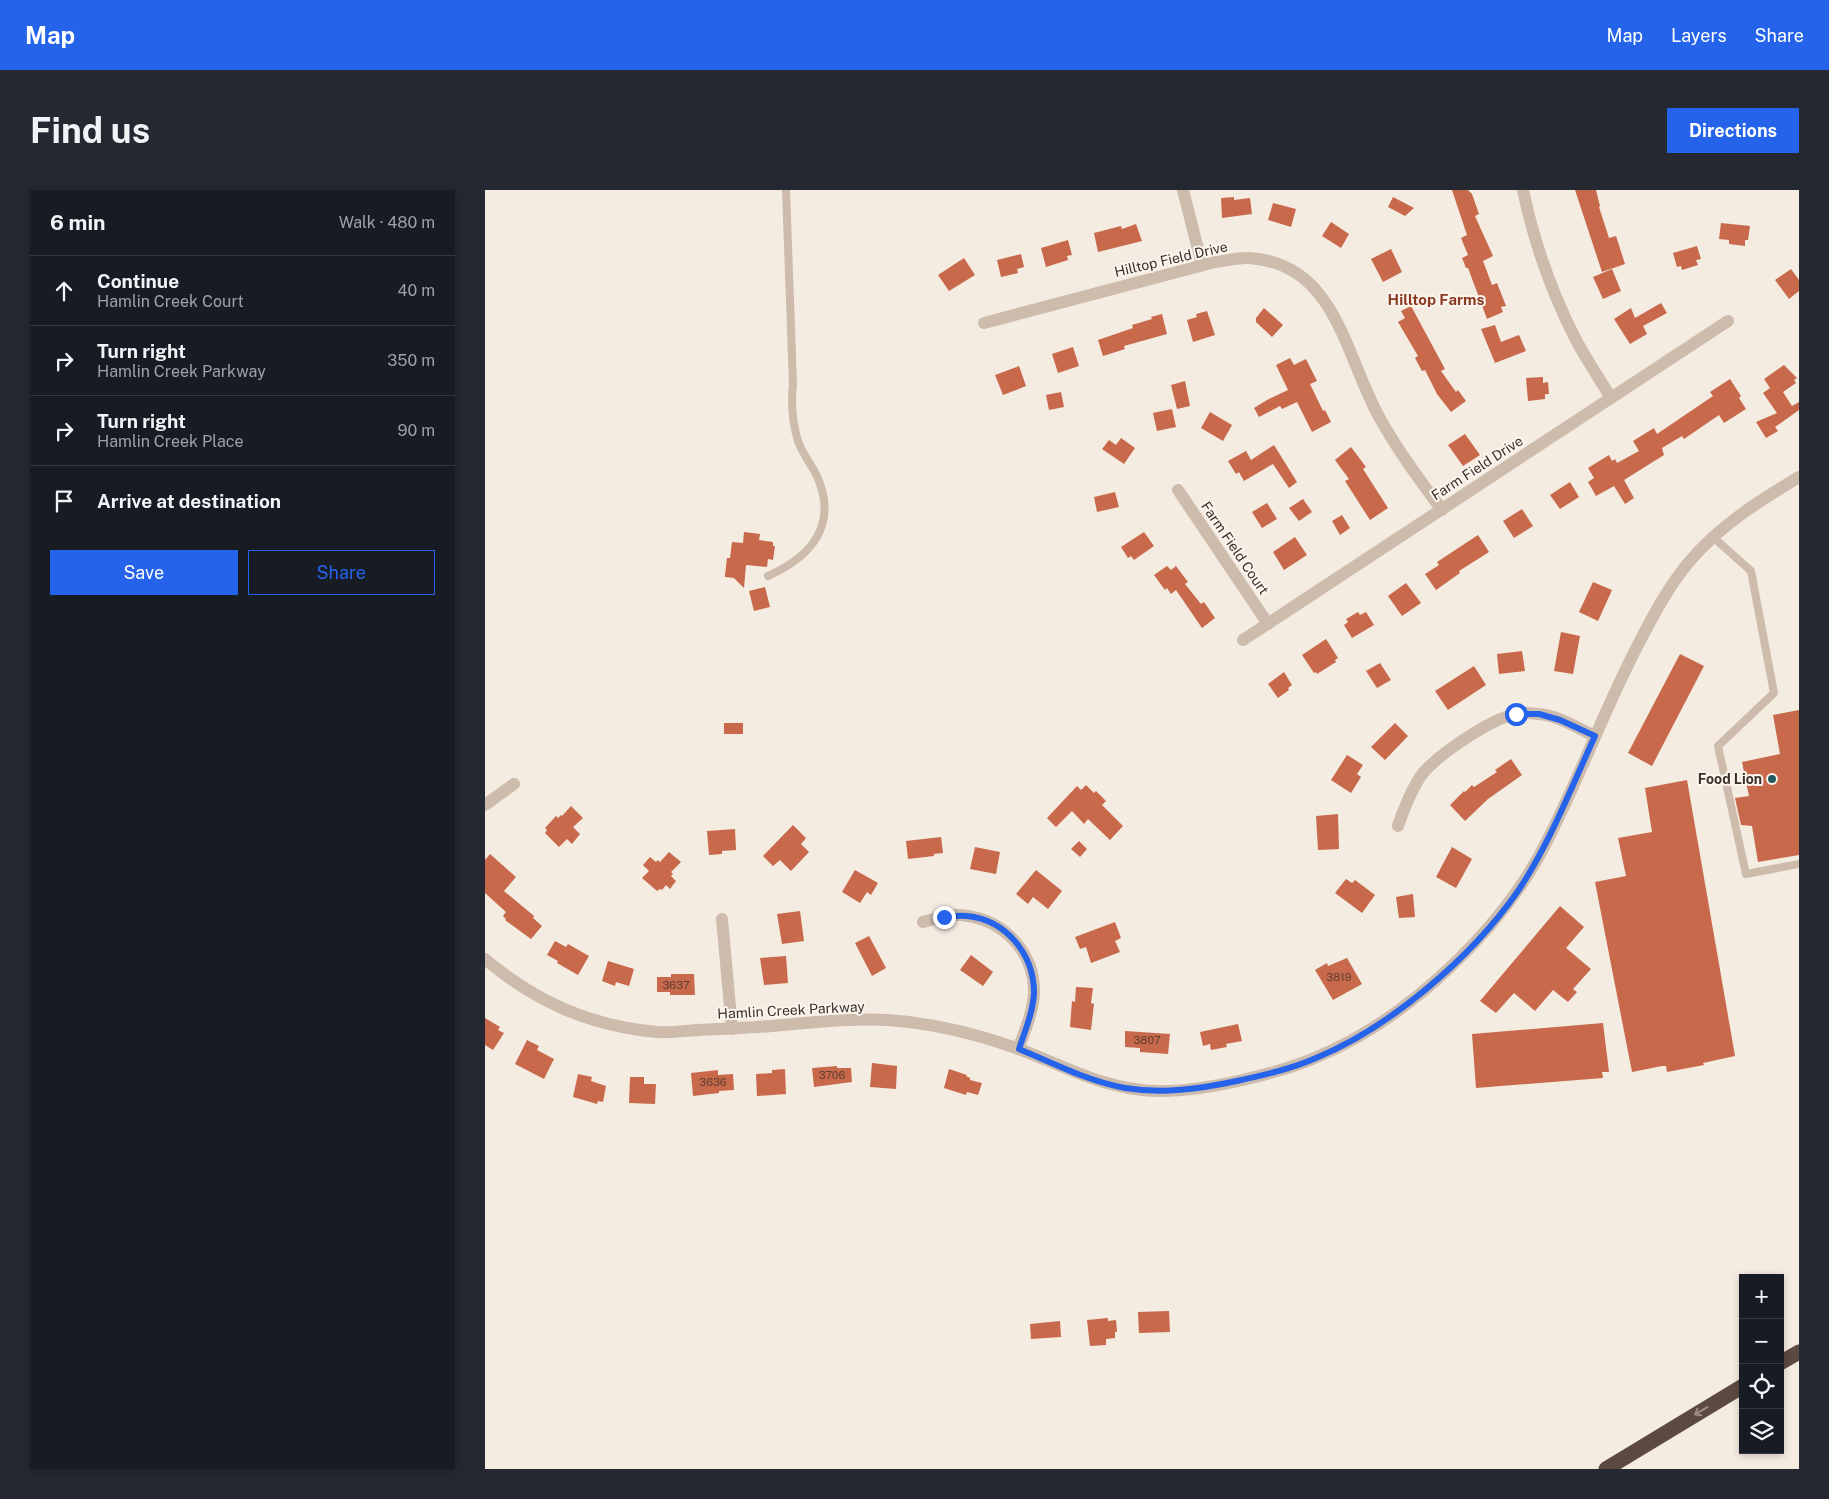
<!DOCTYPE html>
<meta charset="utf-8">
<style>
:root{--surface:#171b24;--page:#242831;--text:#f1f3f6;--muted:#9ea1a6;--line:#363941;--accent:#2563eb}
body{margin:0;font-family:"Public Sans",sans-serif;background:var(--page);color:var(--text)}
.controls{position:absolute;right:15px;bottom:15px;display:grid;overflow:hidden;border-radius:0px;box-shadow:0 2px 8px #0003}
.controls button{width:45px;height:45px;display:grid;place-items:center;padding:0;border:0;border-bottom:1px solid var(--line);background:var(--surface);color:var(--text);font:25px sans-serif}
.stop{position:absolute;width:15px;height:15px;margin:-11px;border:4px solid #2563eb;border-radius:50%;background:#fff}
.stop.end{background:#2563eb;border-color:#fff;box-shadow:0 1px 5px #0008}
.list{margin:0;padding:0;list-style:none}
h2{display:flex;justify-content:space-between;align-items:center;height:65px;margin:0;padding:0 20px;font-size:21px}
h2 small{font-size:16px;font-weight:400;color:var(--muted)}
.list li{display:grid;grid-template-columns:32px 1fr auto;gap:15px;align-items:center;box-sizing:border-box;height:70px;padding:0 20px;border-top:1px solid var(--line)}
.list b{display:block;font-size:19px;white-space:nowrap}
.list p{margin:0;font-size:16px;white-space:nowrap;color:var(--muted)}
.list em{font-size:16px;font-style:normal;color:var(--muted)}
.actions{display:flex;gap:10px;padding:15px 20px}
.actions a{flex:1;padding:11px 0;border:1px solid var(--accent);border-radius:0px;text-align:center;font-size:18px;color:var(--accent)}
.actions .main{background:var(--accent);color:#fff}
.icon{flex:none;width:28px;height:28px;fill:none;stroke:currentColor;stroke-width:2;stroke-linecap:round;stroke-linejoin:round}
.map{position:relative;flex:none;width:1314px;height:1279px;overflow:hidden;border-radius:0px}
header{display:flex;align-items:center;gap:30px;box-sizing:border-box;height:70px;padding:0 25px;background:var(--accent);color:#fff}
header strong{font-size:24px}
nav{display:flex;gap:28px;margin-inline-start:auto;font-size:18px}
.intro{display:flex;align-items:center;justify-content:space-between;box-sizing:border-box;height:120px;padding:0 30px}
h1{margin:0;font-size:35px}
.button{padding:12px 22px;border-radius:0px;background:var(--accent);color:#fff;font-size:18px;font-weight:700}
main{display:flex;gap:30px;padding:0 30px}
aside{flex:1;background:var(--surface);border-radius:0px;box-shadow:0 2px 8px #0003}
.map>svg:first-child{display:block}
.building{fill:#c8694b}
.lines{fill:none;stroke-linecap:round;stroke-linejoin:round}
.service{stroke:#cdbbac;stroke-width:8}
.minor{stroke:#cdbbac;stroke-width:12}
.motorway{stroke:#5c4a42;stroke-width:15}
.oneway{stroke:#9c8e87}
.route{stroke:#2563eb;stroke-width:6}
.poi-dot{fill:#1f5a5e;stroke:#fbf5ee;stroke-width:2}
.labels{text-anchor:middle;stroke-width:4;stroke-linejoin:round;paint-order:stroke}
.number-label{font-size:11px;fill:#5e3e33}
.street-label{font-size:14px;fill:#3b302b;stroke:#fbf5ee}
.poi-label{font-size:14px;font-weight:bold;fill:#3b302b;stroke:#fbf5ee;text-anchor:end}
.neighbourhood-label{font-size:15px;font-weight:bold;fill:#8c3b22;stroke:#fbf5ee}
</style>
<header>
<strong>Map</strong>
<nav><a>Map</a><a>Layers</a><a>Share</a></nav>
</header>
<div class="intro"><h1>Find us</h1><a class="button">Directions</a></div>
<main>
<aside>
<h2>6 min<small>Walk · 480 m</small></h2>
<ul class="list">
<li><svg class="icon" aria-label="ahead" viewBox="0 0 24 24"><path d="M12 20V5M6 11l6-6 6 6"/></svg><div><b>Continue</b><p>Hamlin Creek Court</p></div><em>40 m</em></li>
<li><svg class="icon" aria-label="right" viewBox="0 0 24 24"><path d="M7 20v-9h11M14 6l5 5-5 5"/></svg><div><b>Turn right</b><p>Hamlin Creek Parkway</p></div><em>350 m</em></li>
<li><svg class="icon" aria-label="right" viewBox="0 0 24 24"><path d="M7 20v-9h11M14 6l5 5-5 5"/></svg><div><b>Turn right</b><p>Hamlin Creek Place</p></div><em>90 m</em></li>
<li><svg class="icon" aria-label="arrive" viewBox="0 0 24 24"><path d="M6 21V4h12l-3 4 3 4H6"/></svg><div><b>Arrive at destination</b></div></li>
</ul>
<div class="actions"><a class="main">Save</a><a>Share</a></div>
</aside>
<div class="map">
<svg width="1314" height="1279" viewBox="0 0 1314 1279">
<rect width="100%" height="100%" fill="#f4ebe1"/>
<!-- building -->
<g class="building">
<polygon points="967,0 983,0 987,4 994,24 990,26 1008,66 998,71 1007,95 1012,93 1021,116 1016,117 1018,122 1002,129 983,78 981,78 977,68 983,65 976,48 982,45"/>
<polygon points="1090,0 1111,0 1115,16 1114,17 1124,48 1131,46 1140,74 1117,82"/>
<polygon points="749,7 749,10 765,8 767,24 737,28 736,8"/>
<polygon points="908,7 929,18 920,26 903,17"/>
<polygon points="788,13 811,19 806,37 783,30"/>
<polygon points="846,32 864,44 856,58 837,46"/>
<polygon points="1236,33 1265,36 1263,50 1260,50 1260,56 1244,54 1244,50 1234,49"/>
<polygon points="651,34 657,51 613,62 609,43 636,36 637,39"/>
<polygon points="583,50 587,65 582,66 583,70 561,77 556,58"/>
<polygon points="1212,56 1216,69 1211,70 1213,75 1197,80 1196,76 1192,77 1188,63"/>
<polygon points="906,59 917,82 898,92 886,69"/>
<polygon points="536,64 539,77 532,79 533,83 516,87 512,70"/>
<polygon points="479,68 490,85 464,101 453,85"/>
<polygon points="1127,79 1136,101 1118,109 1108,87"/>
<polygon points="1306,79 1314,90 1314,101 1304,109 1290,90"/>
<polygon points="1176,113 1182,123 1158,136 1162,144 1145,154 1129,129 1146,118 1150,128"/>
<polygon points="926,116 960,179 956,181 971,202 973,200 981,211 966,222 952,204 940,180 937,181 930,168 933,166 913,132 920,128 916,121"/>
<polygon points="779,118 798,135 787,147 771,132 771,128"/>
<polygon points="722,121 730,145 708,152 702,130 712,127 711,124"/>
<polygon points="677,124 682,144 639,156 640,159 618,166 613,150 648,138 647,135 667,129 666,127"/>
<polygon points="1010,135 1016,152 1034,145 1041,161 1010,173 996,139"/>
<polygon points="588,157 594,176 573,183 567,164"/>
<polygon points="805,168 809,175 821,169 832,191 825,194 838,221 840,220 846,232 827,242 812,212 797,219 795,216 774,227 769,218 782,210 803,200 791,175"/>
<polygon points="1299,175 1312,188 1309,190 1311,193 1298,202 1307,216 1314,212 1314,220 1290,237 1293,241 1281,248 1271,232 1292,223 1278,203 1285,198 1279,189"/>
<polygon points="534,176 541,196 518,205 510,185"/>
<polygon points="1058,187 1058,193 1063,192 1064,204 1060,204 1060,209 1043,211 1041,188"/>
<polygon points="1245,189 1256,206 1254,208 1261,219 1239,233 1234,225 1199,249 1197,246 1177,258 1179,265 1139,290 1149,308 1140,314 1129,296 1111,306 1103,292 1109,288 1103,278 1124,265 1127,271 1130,269 1132,273 1154,261 1148,251 1169,238 1172,244 1228,206 1225,202"/>
<polygon points="700,191 705,216 692,219 686,195"/>
<polygon points="576,202 579,217 564,220 561,205"/>
<polygon points="687,219 691,237 672,241 668,223"/>
<polygon points="725,222 747,235 738,251 716,238"/>
<polygon points="980,244 995,265 978,276 963,255"/>
<polygon points="636,248 650,258 639,274 617,259 624,250 631,255"/>
<polygon points="789,255 812,292 804,298 788,274 759,291 754,282 751,284 743,271 761,261 766,270"/>
<polygon points="866,257 881,277 878,279 903,318 885,330 860,291 864,289 850,270"/>
<polygon points="1085,292 1094,307 1075,319 1065,305"/>
<polygon points="630,302 634,317 612,322 609,307"/>
<polygon points="818,309 827,322 814,331 804,318"/>
<polygon points="782,313 792,329 777,338 767,322"/>
<polygon points="1037,319 1048,336 1029,348 1018,331"/>
<polygon points="857,325 865,338 855,345 847,331"/>
<polygon points="259,342 275,344 274,350 288,352 288,356 290,356 288,370 283,369 282,377 261,375 259,398 249,388 240,387 240,385 242,368 245,368 247,352 258,353"/>
<polygon points="659,342 669,356 649,370 646,366 643,368 636,357"/>
<polygon points="993,345 1004,362 974,381 975,383 951,400 940,384 954,375 952,372"/>
<polygon points="810,347 822,365 799,380 788,362"/>
<polygon points="682,376 686,380 691,376 703,392 700,394 716,414 719,412 730,428 717,438 691,400 686,404 682,398 680,400 669,385"/>
<polygon points="1108,392 1127,400 1113,431 1094,422"/>
<polygon points="921,393 936,413 917,426 903,406"/>
<polygon points="280,397 285,417 269,421 264,401"/>
<polygon points="873,422 875,425 881,422 889,435 867,448 859,435 863,432 861,429"/>
<polygon points="1076,442 1095,446 1088,484 1069,481"/>
<polygon points="841,449 853,468 850,470 851,472 832,484 831,482 829,483 817,465"/>
<polygon points="1037,461 1040,481 1014,484 1012,464"/>
<polygon points="1195,464 1219,476 1167,576 1143,563"/>
<polygon points="895,473 906,490 892,498 881,481"/>
<polygon points="989,476 1001,495 963,520 950,501"/>
<polygon points="799,482 807,495 803,498 804,500 793,508 783,494"/>
<polygon points="1314,520 1314,665 1273,672 1267,636 1256,635 1250,608 1264,606 1257,572 1295,564 1288,525"/>
<rect x="239" y="533" width="19" height="11"/>
<polygon points="910,533 923,546 900,570 886,557"/>
<polygon points="862,565 878,575 872,584 876,587 866,603 846,590"/>
<polygon points="1026,569 1037,585 1003,609 980,631 965,615 979,601 980,602 987,595 989,597 1012,582 1010,580"/>
<polygon points="1202,590 1250,866 1218,873 1219,875 1182,882 1181,876 1177,876 1147,882 1110,692 1141,686 1133,648 1167,642 1160,598"/>
<polygon points="601,595 609,603 611,601 621,611 617,615 638,636 625,650 603,629 599,634 587,621 571,637 562,628 592,596 596,600"/>
<polygon points="86,616 98,628 88,637 95,644 87,654 82,649 74,657 60,643 62,640 60,638 71,626 73,628 76,625 77,626"/>
<polygon points="853,624 854,659 833,660 831,626"/>
<polygon points="308,635 321,648 316,654 324,662 306,681 295,670 288,676 278,666"/>
<polygon points="250,639 251,660 237,661 237,664 224,665 222,641"/>
<polygon points="456,647 458,663 449,664 449,666 423,669 421,651"/>
<polygon points="594,651 602,659 595,667 586,659"/>
<polygon points="490,657 515,662 511,684 485,679"/>
<polygon points="967,657 987,669 971,698 951,687"/>
<polygon points="184,662 196,672 186,682 188,684 186,686 191,691 185,699 181,695 177,700 175,699 172,701 157,688 164,681 158,675 165,667 171,672 173,670 175,672"/>
<polygon points="5,664 31,687 19,701 49,726 48,728 57,736 46,749 20,730 21,729 18,726 21,722 0,703 0,670"/>
<polygon points="370,680 393,693 386,705 382,702 375,713 357,702"/>
<polygon points="551,680 577,701 563,719 548,707 543,714 531,704"/>
<polygon points="861,689 867,693 870,690 890,705 877,723 850,703"/>
<polygon points="928,704 930,727 914,728 911,707"/>
<polygon points="1075,716 1099,737 1081,758 1106,779 1088,799 1092,802 1083,812 1068,800 1050,821 1029,803 1011,823 995,811"/>
<polygon points="315,721 319,751 297,754 292,724"/>
<polygon points="630,732 636,748 630,751 635,762 606,773 601,757 595,759 590,747"/>
<polygon points="384,746 401,778 387,786 370,753"/>
<polygon points="70,751 81,757 83,754 104,766 93,785 72,773 73,771 62,765"/>
<polygon points="486,765 508,782 498,796 475,780"/>
<polygon points="301,766 303,793 279,795 275,768"/>
<polygon points="862,768 877,794 848,810 830,780 842,773 843,776"/>
<polygon points="123,771 149,779 144,796 131,792 130,796 117,791"/>
<polygon points="186,784 209,784 210,805 185,805 185,802 172,802 172,787 186,787"/>
<polygon points="591,797 608,798 606,813 609,814 606,840 585,837 587,811 590,812"/>
<polygon points="0,828 15,837 13,840 19,843 8,860 0,855"/>
<polygon points="1118,833 1124,882 1117,882 1118,888 991,898 987,844"/>
<polygon points="753,834 757,851 741,854 742,857 726,860 725,854 718,856 715,842"/>
<polygon points="640,841 685,844 683,864 655,862 655,858 640,857"/>
<polygon points="42,850 54,856 52,860 69,869 59,889 30,874"/>
<polygon points="387,873 412,876 411,899 385,897"/>
<polygon points="352,876 352,878 366,878 367,892 329,897 327,878"/>
<polygon points="300,879 301,904 272,906 271,884 287,883 287,880"/>
<polygon points="464,879 482,885 481,886 485,888 485,890 497,893 493,905 482,902 481,905 459,898"/>
<polygon points="233,880 233,885 248,884 249,900 234,901 234,903 208,906 206,883"/>
<polygon points="93,884 107,887 106,891 121,896 118,912 113,911 112,914 88,907"/>
<polygon points="145,887 159,887 159,894 171,894 170,914 144,913"/>
<polygon points="684,1121 685,1142 654,1143 653,1122"/>
<polygon points="623,1128 623,1131 631,1130 632,1142 630,1142 630,1148 621,1149 621,1155 605,1156 602,1130"/>
<polygon points="575,1131 576,1147 546,1149 545,1134"/>
</g>
<g class="lines">
<!-- service -->
<g class="service">
<polyline points="1228,347 1266,381 1289,503 1233,556 1261,684 1314,674"/>
<path d="M283 386C328 366 354 333 331 284 325 273 317 263 313 251 307 232 306 214 308 194L301 0"/>
</g>
<!-- minor -->
<g class="minor">
<polyline points="698,0 717,75"/>
<path d="M1038 0C1049 52 1066 101 1090 148 1101 169 1114 188 1126 208"/>
<path d="M499 133 730 72C741 71 753 67 764 68 850 73 860 164 893 225 911 258 934 289 957 320"/>
<polyline points="693,300 783,434"/>
<polyline points="758,450 1243,131"/>
<polyline points="0,615 29,594"/>
<path d="M913 636C919 618 925 603 935 587 950 566 1004 530 1030 524 1036 523 1046 523 1053 524 1072 525 1092 538 1110 546"/>
<polyline points="237,729 247,839"/>
<path d="M438 732C452 728 468 723 483 726 521 732 550 764 549 803 548 822 540 841 533 859"/>
<path d="M0 769C51 812 105 836 172 842 185 843 199 841 213 840 238 839 262 838 287 836 325 833 363 828 402 830 447 833 489 843 531 858 578 875 619 900 671 901 699 902 726 897 753 891 780 885 807 878 832 867 923 829 1018 739 1062 651 1096 585 1121 515 1156 449 1170 422 1184 396 1204 372 1234 336 1274 311 1314 287"/>
</g>
<!-- motorway -->
<g class="motorway">
<polyline points="1295,1173 1314,1162"/>
<polyline points="1121,1279 1258,1196"/>
</g>
</g>
<!-- one-way arrows -->
<defs><path id="oneway-shaft" d="M-6 0H5M1.5-3L5.5 0L1.5 3" fill="none" stroke-width="1.6" stroke-linecap="round" stroke-linejoin="round" transform="scale(1.25)"/></defs>
<use class="oneway" href="#oneway-shaft" transform="translate(1216 1221) rotate(149)"/>
<g class="lines">
<!-- route -->
<path class="route" d="M459 727C467 726 475 725 482 726 521 730 549 764 549 803 548 822 540 841 534 859 568 873 602 891 640 898 678 904 714 899 752 891 779 885 806 879 831 868 906 837 987 767 1033 701 1065 653 1086 598 1110 546L1075 530 1054 524H1031"/>
</g>
<!-- markers -->
<circle class="poi-dot" cx="1287" cy="589" r="5"/>
<g class="labels">
<!-- number labels -->
<g class="number-label">
<text x="854" y="791">3819</text>
<text x="191" y="799">3637</text>
<text x="662" y="854">3807</text>
<text x="347" y="889">3706</text>
<text x="228" y="896">3636</text>
</g>
<!-- street labels -->
<g class="street-label">
<text transform="translate(686 69) rotate(-13)" y="5">Hilltop Field Drive</text>
<text transform="translate(992 278) rotate(-33)" y="5">Farm Field Drive</text>
<text transform="translate(750 358) rotate(56)" y="5">Farm Field Court</text>
<text transform="translate(306 820) rotate(-3)" y="5">Hamlin Creek Parkway</text>
</g>
<!-- poi labels -->
<g class="poi-label">
<text x="1277" y="594">Food Lion</text>
</g>
<!-- neighbourhood labels -->
<g class="neighbourhood-label">
<text x="951" y="115">Hilltop Farms</text>
</g>
</g>
</svg>
<div class="controls">
<button>+</button>
<button>−</button>
<button><svg class="icon" aria-label="locate" viewBox="0 0 24 24"><circle cx="12" cy="12" r="6"/><path d="M12 2v4M12 18v4M2 12h4M18 12h4"/></svg></button>
<button><svg class="icon" aria-label="layers" viewBox="0 0 24 24"><path d="M12 4l9 5-9 5-9-5zM3 14l9 5 9-5"/></svg></button>
</div>
<div class="stop" style="left:1031px;top:524px"></div>
<div class="stop end" style="left:459px;top:727px"></div>
</div>
</main>
